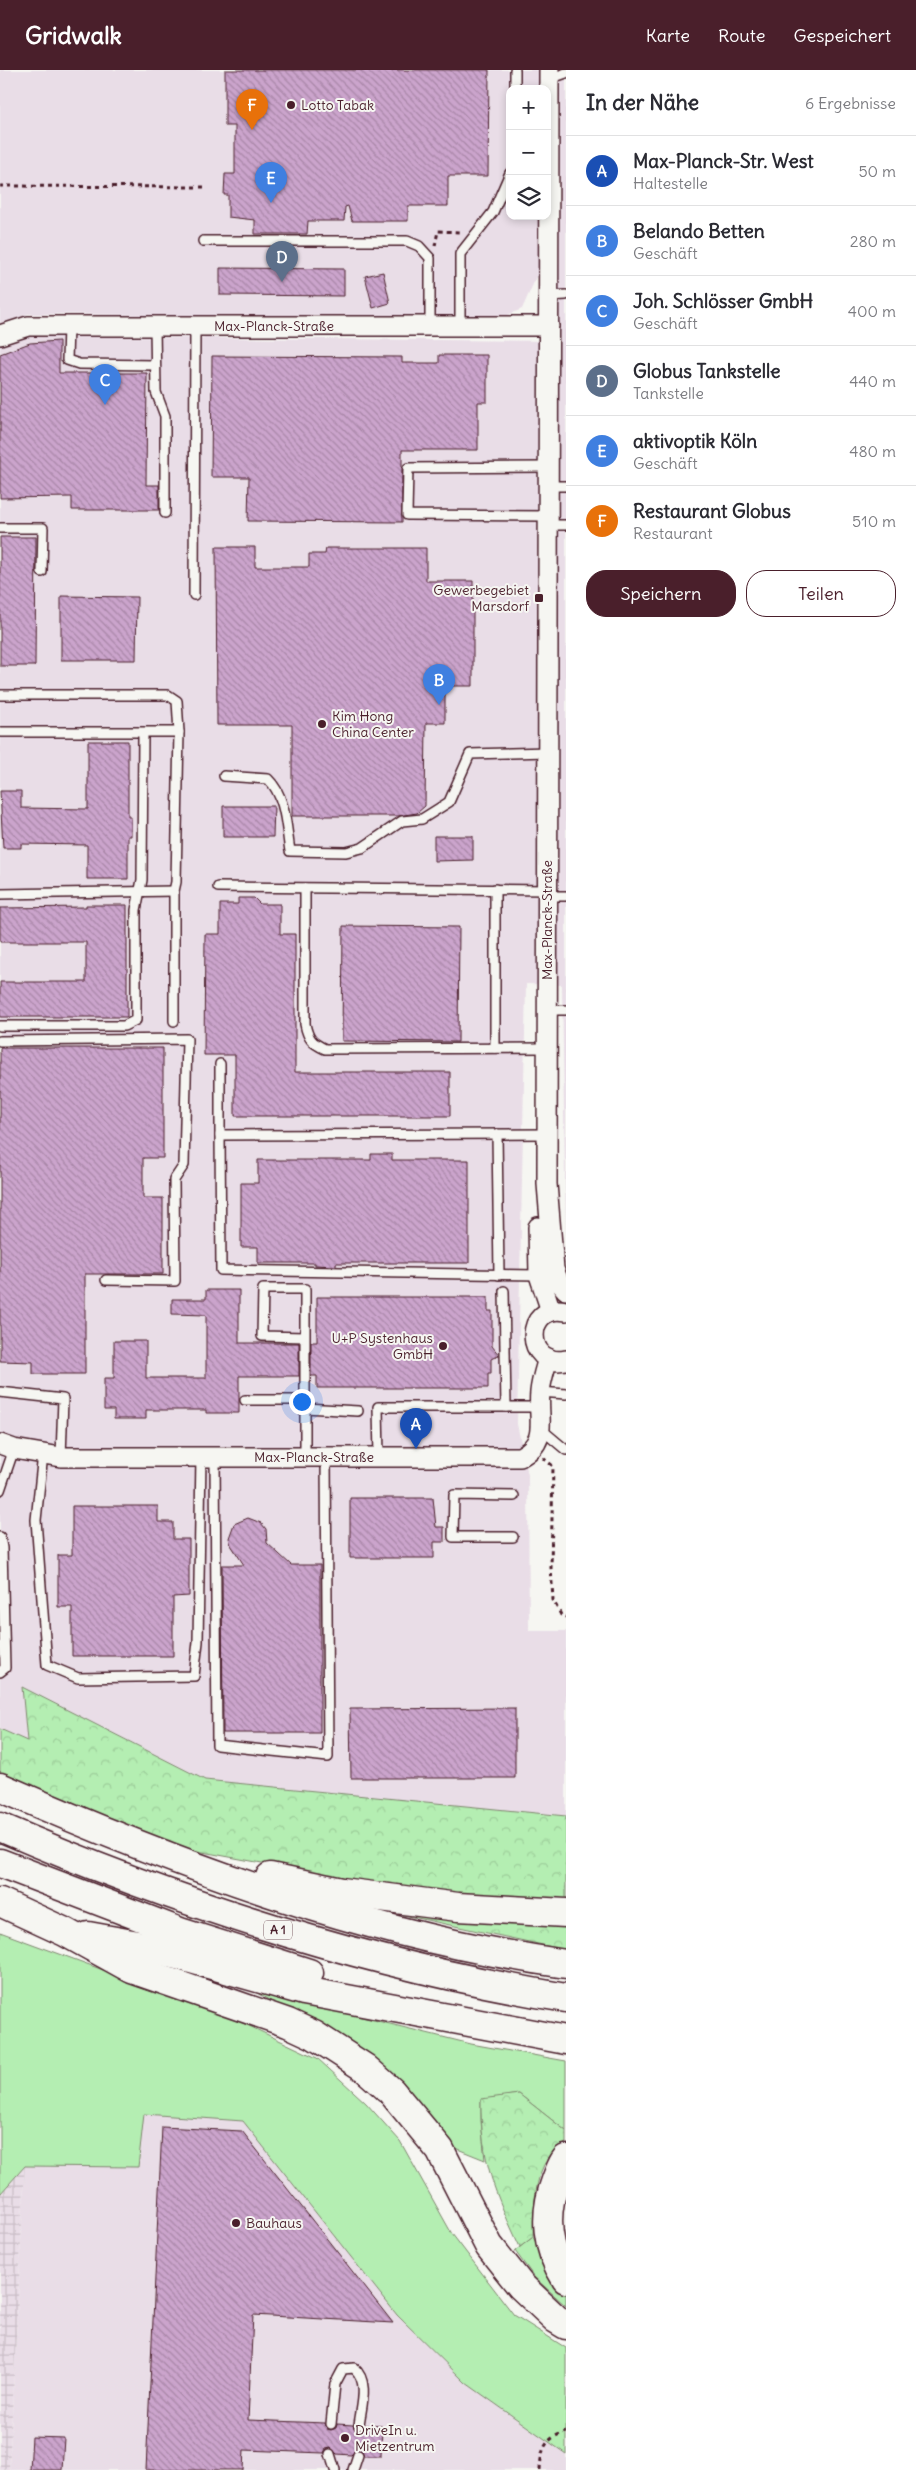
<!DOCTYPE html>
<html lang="de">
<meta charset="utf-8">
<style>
:root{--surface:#fff;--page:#f7f7f7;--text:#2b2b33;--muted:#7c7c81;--line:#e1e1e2;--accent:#4a1f2b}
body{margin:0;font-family:Delius,sans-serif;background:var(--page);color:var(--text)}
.controls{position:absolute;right:15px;top:15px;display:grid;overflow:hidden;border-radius:10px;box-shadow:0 2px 8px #0003}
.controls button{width:45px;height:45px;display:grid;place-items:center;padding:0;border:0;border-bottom:1px solid var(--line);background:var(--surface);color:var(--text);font:25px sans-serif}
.you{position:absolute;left:301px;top:1331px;width:18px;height:18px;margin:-12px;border:4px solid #fff;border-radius:50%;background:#1a73e8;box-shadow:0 0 0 8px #1a73e833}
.badge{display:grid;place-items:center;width:32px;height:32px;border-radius:50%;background:var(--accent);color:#fff;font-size:16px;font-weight:700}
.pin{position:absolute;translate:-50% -41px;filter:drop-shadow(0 1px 2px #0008)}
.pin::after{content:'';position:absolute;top:26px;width:18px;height:15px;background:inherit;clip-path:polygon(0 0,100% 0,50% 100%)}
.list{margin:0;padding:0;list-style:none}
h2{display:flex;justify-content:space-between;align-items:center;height:65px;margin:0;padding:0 20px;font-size:21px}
h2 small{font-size:16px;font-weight:400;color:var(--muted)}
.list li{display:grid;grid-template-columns:32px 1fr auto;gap:15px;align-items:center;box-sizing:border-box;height:70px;padding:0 20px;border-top:1px solid var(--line)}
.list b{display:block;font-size:19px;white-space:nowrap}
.list p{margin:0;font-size:16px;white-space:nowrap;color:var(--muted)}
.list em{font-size:16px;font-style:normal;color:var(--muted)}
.actions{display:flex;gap:10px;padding:15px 20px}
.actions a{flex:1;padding:11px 0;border:1px solid var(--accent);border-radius:20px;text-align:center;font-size:18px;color:var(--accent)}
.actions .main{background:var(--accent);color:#fff}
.icon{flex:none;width:28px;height:28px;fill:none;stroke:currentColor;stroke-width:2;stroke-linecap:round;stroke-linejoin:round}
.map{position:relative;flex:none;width:566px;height:2400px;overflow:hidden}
header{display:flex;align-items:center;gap:30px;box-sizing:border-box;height:70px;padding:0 25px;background:var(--accent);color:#fff}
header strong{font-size:24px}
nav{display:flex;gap:28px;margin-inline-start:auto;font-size:18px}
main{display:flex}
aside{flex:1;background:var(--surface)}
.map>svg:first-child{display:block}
.built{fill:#e9dde7}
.industrial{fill:url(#industrial-grid)}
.grass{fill:#b4eeb2;stroke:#7f866e}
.forest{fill:url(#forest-crowns);stroke:#7f866e}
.building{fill:url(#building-back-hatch);stroke:#4a1f2b}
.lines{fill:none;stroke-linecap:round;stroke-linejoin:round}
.service-casing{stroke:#4a1f2b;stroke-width:12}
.minor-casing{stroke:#4a1f2b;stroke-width:22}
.motorway-casing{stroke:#4a1f2b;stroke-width:31}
.path{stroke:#4a1f2b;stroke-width:3;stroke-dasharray:4 4;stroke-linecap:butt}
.service{stroke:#f6f6f2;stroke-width:9}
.minor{stroke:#f6f6f2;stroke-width:19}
.motorway{stroke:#f6f6f2;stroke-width:28}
.poi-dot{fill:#4a1f2b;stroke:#f6f6f2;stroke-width:2}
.labels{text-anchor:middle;stroke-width:4;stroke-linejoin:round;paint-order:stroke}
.shield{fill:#f6f6f2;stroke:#7e6067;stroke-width:1}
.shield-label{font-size:12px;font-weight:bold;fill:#4a1f2b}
.poi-label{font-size:14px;fill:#4a1f2b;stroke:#f6f6f2;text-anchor:start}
.street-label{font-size:14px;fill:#4a1f2b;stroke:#f6f6f2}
</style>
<header>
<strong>Gridwalk</strong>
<nav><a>Karte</a><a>Route</a><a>Gespeichert</a></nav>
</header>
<main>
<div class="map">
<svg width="566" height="2400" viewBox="0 0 566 2400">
<defs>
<pattern id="industrial-grid" width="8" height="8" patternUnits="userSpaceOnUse" patternTransform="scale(1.25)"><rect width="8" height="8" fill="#e9dde7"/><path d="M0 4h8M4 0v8" fill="none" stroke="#c9bdc6"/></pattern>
<pattern id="forest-crowns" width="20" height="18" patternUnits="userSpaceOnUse" patternTransform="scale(1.25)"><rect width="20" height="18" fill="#b4eeb2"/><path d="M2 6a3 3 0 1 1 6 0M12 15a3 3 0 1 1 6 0" fill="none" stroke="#9ccc99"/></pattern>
<pattern id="building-back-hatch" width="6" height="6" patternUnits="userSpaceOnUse" patternTransform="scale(1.25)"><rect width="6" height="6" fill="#cba4cc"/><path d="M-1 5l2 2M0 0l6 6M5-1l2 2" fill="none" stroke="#a785a6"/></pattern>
</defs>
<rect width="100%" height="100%" fill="#f6f6f2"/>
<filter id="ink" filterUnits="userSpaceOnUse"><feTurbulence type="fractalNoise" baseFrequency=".02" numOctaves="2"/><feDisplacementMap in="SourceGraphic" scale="10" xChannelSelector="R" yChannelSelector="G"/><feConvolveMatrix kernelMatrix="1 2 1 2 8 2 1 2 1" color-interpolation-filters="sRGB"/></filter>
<g filter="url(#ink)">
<!-- built -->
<g class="built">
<polygon points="0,0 538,0 538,19 510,19 510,146 538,146 538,203 522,239 501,248 28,244 0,254"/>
<polygon points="560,0 566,0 566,1169 562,915 526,914 517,1354 528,1405 529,1561 566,1561 566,1746 205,1710 22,1618 27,1672 0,1659 0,266 556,271"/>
<polygon points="143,2044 243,2051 397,2245 466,2313 566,2384 566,2400 9,2400 25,2096 138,2097"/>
</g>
<!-- industrial -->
<polygon class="industrial" points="25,2096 9,2400 0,2400 0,2124"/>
<!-- grass -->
<g class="grass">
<polygon points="0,1862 228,1946 317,1988 366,2033 400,2071 452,2164 514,2245 566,2278 566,2384 466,2313 397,2245 243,2051 144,2044 138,2097 25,2096 0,2124"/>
<polygon points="252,1920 471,1974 566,1991 566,2061 519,2024 481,2030 481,2051 485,2090 450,2076 414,2027 386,2000"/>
<polygon points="533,2167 560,2219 566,2225 566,2236 534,2207 515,2181"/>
</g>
<!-- forest -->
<g class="forest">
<polygon points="22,1617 205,1710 566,1746 566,1834 375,1814 181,1778 0,1703 0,1659 27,1671"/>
<polygon points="385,1841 566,1854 566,1880"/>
<path d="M519 2024 566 2061V2073C533 2088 534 2135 533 2167L520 2177C495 2124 480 2089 481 2029Z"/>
</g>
<!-- building -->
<g class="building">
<polygon points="225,0 489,0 488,106 448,106 448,136 408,136 408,151 352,151 348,136 345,137 344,151 308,151 307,164 255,164 255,150 228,147 228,125 224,125 225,104 235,104 235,56 225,56"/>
<polygon points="220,198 344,199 344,226 220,225"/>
<polygon points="383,202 390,233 373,238 365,206"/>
<polygon points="59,271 59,303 147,303 146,415 159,415 159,440 72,440 72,427 0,428 0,284 30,273"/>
<polygon points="439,285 487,285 487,332 478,332 478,380 402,380 402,452 248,451 249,407 211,407 212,286 402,287 402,293 439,293"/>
<polygon points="0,467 36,467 35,596 0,596"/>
<polygon points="216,477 255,477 255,497 309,497 309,484 325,484 326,478 426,478 426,511 473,511 473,616 445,616 445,653 426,653 425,736 417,743 398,746 292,746 292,655 217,655"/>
<polygon points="61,526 137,527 136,590 61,590"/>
<polygon points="88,671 128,671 128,747 131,747 131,766 128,766 128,809 87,809 87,775 21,774 21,778 3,778 0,721 21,721 21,738 88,739"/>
<polygon points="223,736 274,736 273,767 223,767"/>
<polygon points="434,766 473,766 473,790 434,791"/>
<polygon points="238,828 254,828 260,834 280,834 280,864 295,864 295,1002 450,1002 450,1046 235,1046 235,985 204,985 205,864 220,864 220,834 238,834"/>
<polygon points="86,835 127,835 127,947 0,947 0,912 86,912 86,872 0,872 0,838 86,837"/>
<polygon points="343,856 459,857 458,972 342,971"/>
<polygon points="0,978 163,978 163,1088 143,1088 143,1128 163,1128 163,1204 85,1204 85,1304 33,1304 33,1292 0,1291"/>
<polygon points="371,1084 392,1084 392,1090 469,1090 469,1193 336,1193 336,1196 315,1195 315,1193 258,1193 258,1177 241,1177 241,1113 258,1113 258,1090 371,1090"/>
<polygon points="206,1220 239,1220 239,1273 299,1273 299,1306 239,1306 239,1343 206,1343 206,1340 146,1340 146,1349 114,1349 114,1340 104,1340 104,1308 114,1308 114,1271 146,1271 146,1308 206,1308 206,1245 172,1244 172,1229 206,1229"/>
<polygon points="317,1227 488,1227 488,1241 492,1241 492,1276 499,1285 491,1289 491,1303 488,1303 488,1318 317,1318 317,1306 311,1306 311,1272 317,1272"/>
<polygon points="350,1428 433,1428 436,1457 444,1457 444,1472 434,1472 434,1488 350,1488"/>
<polygon points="72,1436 158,1436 158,1452 173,1452 173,1469 189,1469 189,1526 173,1527 173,1586 72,1586 72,1537 58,1537 58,1485 72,1485"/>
<polygon points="248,1448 261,1453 266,1459 267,1473 291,1495 320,1495 320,1663 223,1663 222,1495 244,1495 231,1475 229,1468 234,1454"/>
<polygon points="515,1638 515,1708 351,1708 350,1639"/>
<polygon points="162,2057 242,2061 393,2253 253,2245 248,2350 325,2353 327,2359 331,2360 336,2358 337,2354 353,2355 355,2360 359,2361 364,2359 365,2355 382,2356 381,2386 364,2386 362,2381 357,2379 351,2385 337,2384 331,2378 326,2379 324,2383 244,2380 243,2400 146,2400"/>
<polygon points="32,2367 64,2368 62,2400 30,2400"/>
</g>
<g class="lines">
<!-- service casing -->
<g class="service-casing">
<g id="service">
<polyline points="549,9 566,3"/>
<polyline points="515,19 515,0"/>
<polyline points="203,171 407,171 419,176 430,188 430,256"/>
<polyline points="549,226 566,225"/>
<polyline points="68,256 67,290 79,294 155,295"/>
<polyline points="155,256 156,322 165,346 165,443"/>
<polyline points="460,256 460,184 493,142 510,103"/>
<polyline points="548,416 566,416"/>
<polyline points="548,446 407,445 408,398 548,397"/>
<polyline points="548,455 566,455"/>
<polyline points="0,458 43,458 42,502"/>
<polyline points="194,525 195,256"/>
<polyline points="0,625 168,625 177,631 179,662"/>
<polyline points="0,662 179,662 176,812 174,821 174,951"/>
<path d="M224 706 268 709C286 726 286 757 290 781L346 782 362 778 402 751 422 749 449 732 470 684 548 682"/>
<polyline points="218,817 547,820"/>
<path d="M305 818V954C308 969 312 973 325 979L547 978"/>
<polyline points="495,819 495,978"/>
<polyline points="0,824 174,821"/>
<polyline points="547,826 566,826"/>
<polyline points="547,940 566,940"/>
<polyline points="0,956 124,956 136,950 136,840 142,810 143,664"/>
<polyline points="0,971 187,969 184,1095 174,1110 175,1211 106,1210"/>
<polyline points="497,1064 499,1205"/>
<polyline points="220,1065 220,994"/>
<polyline points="539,1205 221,1200 220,1065 548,1064"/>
<polyline points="504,1221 506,1337"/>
<polyline points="0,1322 63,1329 61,1387"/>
<polyline points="540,1322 566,1324"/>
<polyline points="245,1330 305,1330"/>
<polyline points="305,1338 358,1341"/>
<polyline points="541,1359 566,1380"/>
<polyline points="43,1384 36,1450 47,1595 78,1608 194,1606 198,1572 201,1387"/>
<polyline points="215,1387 217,1675 328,1687 326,1387"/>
<polyline points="305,1387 305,1219 263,1219 262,1266 305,1267"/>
<polyline points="379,1387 378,1337 540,1337"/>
<polyline points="0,1420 14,1379"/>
<polyline points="0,1467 2,1478 5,1598 0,1602"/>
<polyline points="513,1467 453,1467 454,1425 514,1426"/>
<path d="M331 2354 335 2314 343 2299 354 2298C370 2312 361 2337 359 2355"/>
<polyline points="330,2384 335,2400"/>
<polyline points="353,2400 358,2385"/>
</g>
</g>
<!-- minor casing -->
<g class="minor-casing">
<g id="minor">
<polyline points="549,0 547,1114 554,1199 559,1212 566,1220"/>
<polyline points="0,265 28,256 549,256"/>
<polyline points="538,1157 539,1205 551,1241"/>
<path d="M566 1241C523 1232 524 1299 566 1290"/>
<path d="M0 1374 14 1379 61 1387H520C550 1371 537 1350 540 1322 541 1311 545 1299 548 1288"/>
</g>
</g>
<!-- motorway casing -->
<g class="motorway-casing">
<g id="motorway">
<path d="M0 1717C180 1796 370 1867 566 1894"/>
<path d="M0 1757C181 1835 372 1896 566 1928"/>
<polyline points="0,1793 180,1862 309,1903"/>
<polyline points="270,1807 342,1822 458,1837 566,1843"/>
<polyline points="0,1832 65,1862 132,1899 288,1953 314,1965 365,1998 391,2021 440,2080 489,2176 521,2216 556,2249 566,2255"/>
<polyline points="88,1866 149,1877 304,1921 566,1970"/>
<path d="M566 2089C561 2095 559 2103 556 2110 543 2144 546 2178 566 2209"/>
</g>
</g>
<!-- path -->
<g class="path">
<polyline points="0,116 204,117"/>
<polyline points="435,176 438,161 461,162"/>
<polyline points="543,1388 553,1396 551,1498 553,1530 561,1545 566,1547"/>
<path d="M540 2400C541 2379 545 2368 566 2362"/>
</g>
<!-- service -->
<use href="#service" class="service"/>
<!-- minor -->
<use href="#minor" class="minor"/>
<!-- motorway -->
<use href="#motorway" class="motorway"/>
</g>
</g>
<!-- markers -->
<g class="poi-dot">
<circle cx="291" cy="35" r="5"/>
<rect x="534" y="523" width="10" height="10" rx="2.5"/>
<circle cx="322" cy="654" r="5"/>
<circle cx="443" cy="1276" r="5"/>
<circle cx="236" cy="2153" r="5"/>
<circle cx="345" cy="2368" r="5"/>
</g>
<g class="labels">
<!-- shield labels -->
<rect class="shield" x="264" y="1850.5" width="28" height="19" rx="4"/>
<g class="shield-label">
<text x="278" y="1864">A 1</text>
</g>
<!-- poi labels -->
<g class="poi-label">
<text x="301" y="40">Lotto Tabak</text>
<text x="529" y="525" text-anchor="end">Gewerbegebiet<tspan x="529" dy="16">Marsdorf</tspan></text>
<text x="332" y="651">Kim Hong<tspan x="332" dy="16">China Center</tspan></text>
<text x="433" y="1273" text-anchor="end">U+P Systenhaus<tspan x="433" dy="16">GmbH</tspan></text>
<text x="246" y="2158">Bauhaus</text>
<text x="355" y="2365">DriveIn u.<tspan x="355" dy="16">Mietzentrum</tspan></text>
</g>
<!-- street labels -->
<g class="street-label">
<text x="274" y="261">Max-Planck-Straße</text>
<text transform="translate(547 850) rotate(-90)" y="5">Max-Planck-Straße</text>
<text x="314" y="1392">Max-Planck-Straße</text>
</g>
</g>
</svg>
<div class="controls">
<button>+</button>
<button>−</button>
<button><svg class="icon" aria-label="layers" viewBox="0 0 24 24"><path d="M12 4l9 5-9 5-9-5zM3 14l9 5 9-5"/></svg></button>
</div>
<div class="you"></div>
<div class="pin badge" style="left:416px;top:1379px;background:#1a4fb4">A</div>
<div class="pin badge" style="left:439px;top:635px;background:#3f7fe0">B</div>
<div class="pin badge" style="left:105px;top:335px;background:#3f7fe0">C</div>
<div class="pin badge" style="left:282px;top:212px;background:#5c6f8a">D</div>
<div class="pin badge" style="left:271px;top:133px;background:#3f7fe0">E</div>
<div class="pin badge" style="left:252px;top:60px;background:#e8710a">F</div>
</div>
<aside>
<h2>In der Nähe<small>6 Ergebnisse</small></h2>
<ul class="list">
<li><span class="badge" style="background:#1a4fb4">A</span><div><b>Max-Planck-Str. West</b><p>Haltestelle</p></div><em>50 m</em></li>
<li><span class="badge" style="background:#3f7fe0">B</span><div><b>Belando Betten</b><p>Geschäft</p></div><em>280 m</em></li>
<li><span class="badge" style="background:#3f7fe0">C</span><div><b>Joh. Schlösser GmbH</b><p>Geschäft</p></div><em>400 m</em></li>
<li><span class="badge" style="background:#5c6f8a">D</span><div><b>Globus Tankstelle</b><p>Tankstelle</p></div><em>440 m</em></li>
<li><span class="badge" style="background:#3f7fe0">E</span><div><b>aktivoptik Köln</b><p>Geschäft</p></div><em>480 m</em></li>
<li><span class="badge" style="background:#e8710a">F</span><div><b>Restaurant Globus</b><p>Restaurant</p></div><em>510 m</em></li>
</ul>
<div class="actions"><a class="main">Speichern</a><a>Teilen</a></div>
</aside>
</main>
